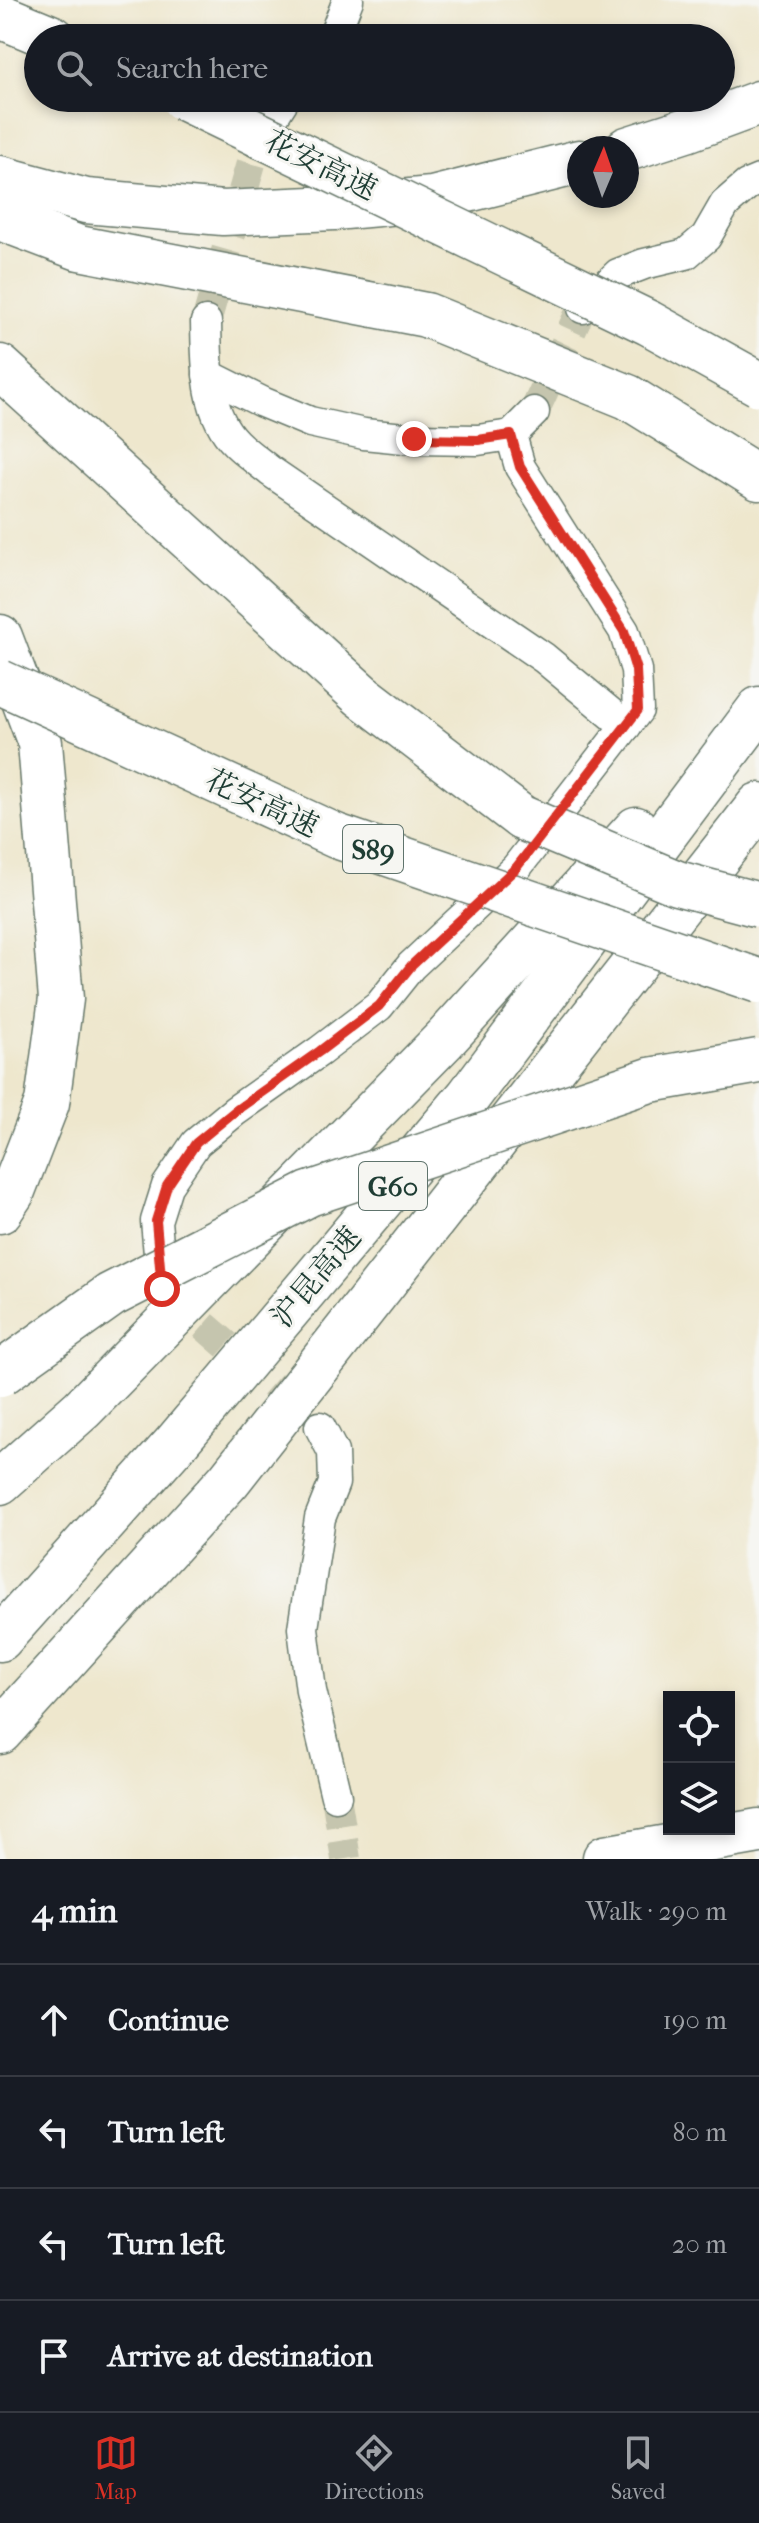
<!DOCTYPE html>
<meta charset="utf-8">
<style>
:root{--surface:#171b24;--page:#242831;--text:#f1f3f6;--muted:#9ea1a6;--line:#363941;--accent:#d93025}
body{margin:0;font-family:"IM FELL French Canon","Noto Serif SC",serif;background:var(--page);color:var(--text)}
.controls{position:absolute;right:24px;bottom:24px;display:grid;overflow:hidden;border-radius:0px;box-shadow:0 4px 12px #0003}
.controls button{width:72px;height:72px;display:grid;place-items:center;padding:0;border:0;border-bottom:2px solid var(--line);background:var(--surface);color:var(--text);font:40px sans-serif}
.compass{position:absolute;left:567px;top:136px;width:72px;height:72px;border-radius:50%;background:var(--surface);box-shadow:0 4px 12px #0003;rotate:2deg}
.stop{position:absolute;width:24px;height:24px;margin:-18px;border:6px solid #d93025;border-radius:50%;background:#fff}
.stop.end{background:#d93025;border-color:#fff;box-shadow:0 2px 8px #0008}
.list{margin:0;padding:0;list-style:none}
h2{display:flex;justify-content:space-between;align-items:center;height:104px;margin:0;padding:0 32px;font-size:34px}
h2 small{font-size:26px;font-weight:400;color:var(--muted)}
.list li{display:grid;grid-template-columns:52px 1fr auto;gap:24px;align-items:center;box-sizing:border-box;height:112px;padding:0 32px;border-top:2px solid var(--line)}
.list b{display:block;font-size:30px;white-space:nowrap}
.list em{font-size:26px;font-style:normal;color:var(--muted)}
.icon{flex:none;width:44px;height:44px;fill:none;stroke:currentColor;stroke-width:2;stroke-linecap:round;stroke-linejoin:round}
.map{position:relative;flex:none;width:759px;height:1859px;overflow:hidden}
.search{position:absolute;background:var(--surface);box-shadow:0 4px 12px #0003;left:24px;right:24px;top:24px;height:88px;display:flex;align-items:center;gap:20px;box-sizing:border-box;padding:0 28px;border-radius:44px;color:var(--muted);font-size:30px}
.sheet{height:552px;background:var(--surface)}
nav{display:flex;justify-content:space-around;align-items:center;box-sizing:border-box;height:112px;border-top:2px solid var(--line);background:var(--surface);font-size:22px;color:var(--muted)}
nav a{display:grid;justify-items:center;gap:4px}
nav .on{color:var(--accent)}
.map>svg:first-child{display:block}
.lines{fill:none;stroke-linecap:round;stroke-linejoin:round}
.minor-tunnel{stroke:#c5c5ae;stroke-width:30;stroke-dasharray:30 15;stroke-linecap:butt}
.minor-casing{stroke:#67786a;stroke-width:33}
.highway-casing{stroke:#67786a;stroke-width:47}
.minor{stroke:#fff;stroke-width:30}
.highway{stroke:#fff;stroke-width:44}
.highway-bridge-casing{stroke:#67786a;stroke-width:47;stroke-linecap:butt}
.highway-bridge{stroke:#fff;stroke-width:44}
.route{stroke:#d93025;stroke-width:10}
.labels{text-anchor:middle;stroke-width:6;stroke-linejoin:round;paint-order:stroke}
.shield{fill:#f6f6f2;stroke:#60746d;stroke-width:2}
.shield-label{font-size:28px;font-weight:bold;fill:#1f3d34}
.street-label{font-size:30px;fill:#1f3d34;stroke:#f6f6f2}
</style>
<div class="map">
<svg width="759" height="1859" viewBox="0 0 759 1859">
<rect width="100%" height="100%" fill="#f6f6f2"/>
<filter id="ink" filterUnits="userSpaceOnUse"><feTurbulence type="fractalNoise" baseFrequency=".0125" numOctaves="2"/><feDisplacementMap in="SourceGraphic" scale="16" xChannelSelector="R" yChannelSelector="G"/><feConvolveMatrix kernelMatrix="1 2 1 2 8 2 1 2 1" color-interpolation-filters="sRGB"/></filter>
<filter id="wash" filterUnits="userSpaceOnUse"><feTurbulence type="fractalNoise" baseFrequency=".006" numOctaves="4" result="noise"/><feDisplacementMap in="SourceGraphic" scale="32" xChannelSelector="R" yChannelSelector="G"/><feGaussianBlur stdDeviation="1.8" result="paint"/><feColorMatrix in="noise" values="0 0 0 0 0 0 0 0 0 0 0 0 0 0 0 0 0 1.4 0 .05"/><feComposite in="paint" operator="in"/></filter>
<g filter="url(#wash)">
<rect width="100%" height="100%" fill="#eee7cd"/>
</g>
<g filter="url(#ink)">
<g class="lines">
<!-- minor-tunnel -->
<g class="minor-tunnel">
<polyline points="206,322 257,142"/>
<polyline points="534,412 581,310"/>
<polyline points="170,1296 306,1414"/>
<polyline points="336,1796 346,1859"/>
</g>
<!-- minor casing -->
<g class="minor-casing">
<g id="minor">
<polyline points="333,38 348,0"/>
<polyline points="257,142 285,98"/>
<polyline points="583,308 618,274 644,264 686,254 706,237 725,204 747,185 759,180"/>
<path d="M206 322C207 361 205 413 236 443 246 453 259 462 270 471L544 658 626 726"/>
<polyline points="208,375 262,402 310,422 364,434 414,439 478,440 511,435 534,412"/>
<polyline points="162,1287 156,1221 167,1186 196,1143 235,1111 320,1051 379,1006 411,966 516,868 638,710 636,670 624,631 520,467 511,435"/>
<polyline points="320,1427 333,1452 334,1483 320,1518 303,1628 311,1691 336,1796"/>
</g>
</g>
<!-- highway casing -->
<g class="highway-casing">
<g id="highway">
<polyline points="0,16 53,38"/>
<polyline points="627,149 686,130 759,103"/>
<polyline points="0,178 86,201 223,213 334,208 432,199 579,162"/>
<polyline points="0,218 79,248 426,315 628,397 759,478"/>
<polyline points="0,367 361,695 522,818"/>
<polyline points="0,637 40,743 61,999 47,1103 12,1193 0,1211"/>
<polyline points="0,1482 82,1409 445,1039 636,829"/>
<polyline points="0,1639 175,1444 468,1097 759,709"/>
<polyline points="0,1732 229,1480 759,805"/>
<polyline points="605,1858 759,1831"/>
</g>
</g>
<!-- minor -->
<use href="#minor" class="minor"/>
<!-- highway -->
<use href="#highway" class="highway"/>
<!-- highway-bridge casing -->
<g class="highway-bridge-casing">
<g id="highway-bridge">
<polyline points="183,98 649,323 759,384"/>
<polyline points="0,682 336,836 759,981"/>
<polyline points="522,818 677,883 759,905"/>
<polyline points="0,1374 111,1295 309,1194 650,1080 759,1061"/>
</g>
</g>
<!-- highway-bridge -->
<use href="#highway-bridge" class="highway-bridge"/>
</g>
</g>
<g class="lines" filter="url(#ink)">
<!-- route -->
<polyline class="route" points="162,1289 156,1221 167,1186 196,1143 235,1111 320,1051 379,1006 411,966 516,868 638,710 636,670 624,631 520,467 511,435 478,440 414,439"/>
</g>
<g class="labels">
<!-- shield labels -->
<g class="shield">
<rect x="343" y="825" width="60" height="48" rx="6"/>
<rect x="359" y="1162" width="68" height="48" rx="6"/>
</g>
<g class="shield-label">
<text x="373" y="859">S89</text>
<text x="393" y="1196">G60</text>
</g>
<!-- street labels -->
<g class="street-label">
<text transform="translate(321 165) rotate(26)" y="10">花安高速</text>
<text transform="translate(262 803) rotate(25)" y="10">花安高速</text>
<text transform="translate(316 1277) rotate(-50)" y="10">沪昆高速</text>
</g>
</g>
</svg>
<div class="controls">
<button><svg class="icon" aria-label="locate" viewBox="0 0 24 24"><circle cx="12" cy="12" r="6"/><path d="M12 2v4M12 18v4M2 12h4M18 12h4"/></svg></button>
<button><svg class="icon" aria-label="layers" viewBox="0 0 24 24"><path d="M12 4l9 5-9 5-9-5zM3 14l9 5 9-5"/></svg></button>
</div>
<svg class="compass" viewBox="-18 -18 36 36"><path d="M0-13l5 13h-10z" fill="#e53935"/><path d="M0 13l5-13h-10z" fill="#9ea1a6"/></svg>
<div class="stop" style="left:162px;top:1289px"></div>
<div class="stop end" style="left:414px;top:439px"></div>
<div class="search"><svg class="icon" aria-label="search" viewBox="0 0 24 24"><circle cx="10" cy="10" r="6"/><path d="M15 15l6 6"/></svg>Search here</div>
</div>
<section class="sheet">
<h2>4 min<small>Walk · 290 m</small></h2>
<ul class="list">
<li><svg class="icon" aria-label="ahead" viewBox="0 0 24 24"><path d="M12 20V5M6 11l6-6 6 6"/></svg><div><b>Continue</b></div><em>190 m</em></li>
<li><svg class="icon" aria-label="left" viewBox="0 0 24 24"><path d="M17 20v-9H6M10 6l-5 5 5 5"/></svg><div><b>Turn left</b></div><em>80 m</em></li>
<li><svg class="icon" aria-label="left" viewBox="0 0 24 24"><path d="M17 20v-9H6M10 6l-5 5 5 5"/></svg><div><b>Turn left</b></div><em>20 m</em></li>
<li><svg class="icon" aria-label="arrive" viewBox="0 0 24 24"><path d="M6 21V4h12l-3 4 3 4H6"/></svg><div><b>Arrive at destination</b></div></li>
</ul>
</section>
<nav>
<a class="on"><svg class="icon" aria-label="map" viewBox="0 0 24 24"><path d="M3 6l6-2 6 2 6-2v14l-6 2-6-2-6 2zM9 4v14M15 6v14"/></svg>Map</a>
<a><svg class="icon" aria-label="directions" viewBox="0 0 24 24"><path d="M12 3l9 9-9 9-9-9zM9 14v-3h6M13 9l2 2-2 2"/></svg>Directions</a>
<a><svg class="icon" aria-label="saved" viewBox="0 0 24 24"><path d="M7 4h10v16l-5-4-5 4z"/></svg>Saved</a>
</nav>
